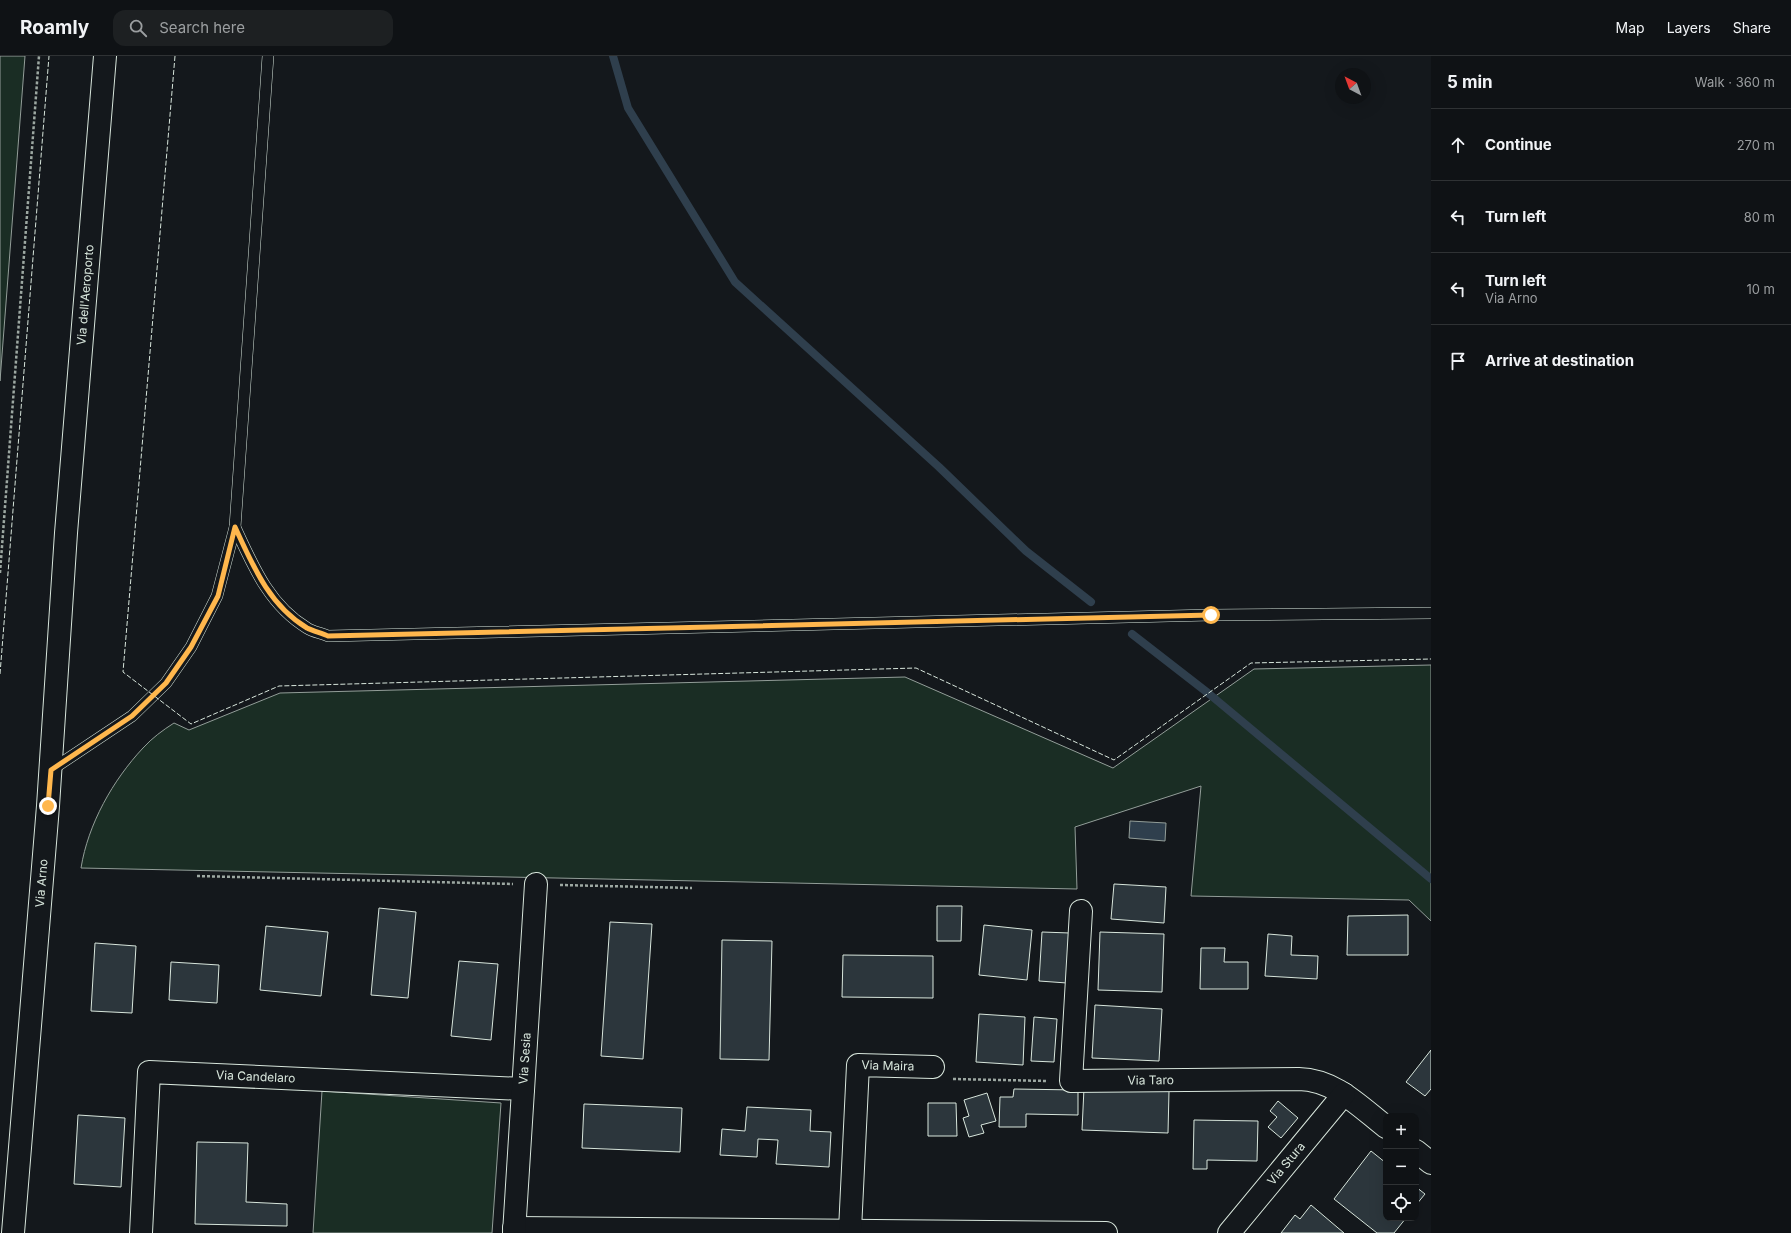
<!DOCTYPE html>
<meta charset="utf-8">
<style>
:root{--surface:#0f1215;--page:#1d2022;--text:#f1f3f6;--muted:#9b9ea0;--line:#2f3234}
body{margin:0;font-family:Inter,sans-serif;background:var(--page);color:var(--text)}
.controls{position:absolute;right:12px;bottom:12px;display:grid;overflow:hidden;border-radius:8px;box-shadow:0 4px 16px #0002}
.controls button{width:36px;height:36px;display:grid;place-items:center;padding:0;border:0;border-bottom:1px solid var(--line);background:var(--surface);color:var(--text);font:20px sans-serif}
.compass{position:absolute;left:1335px;top:12px;width:36px;height:36px;border-radius:50%;background:var(--surface);box-shadow:0 4px 16px #0002;rotate:319deg}
.stop{position:absolute;width:12px;height:12px;margin:-9px;border:3px solid #ffb74d;border-radius:50%;background:#fff}
.stop.end{background:#ffb74d;border-color:#fff;box-shadow:0 1px 4px #0008}
.list{margin:0;padding:0;list-style:none}
h2{display:flex;justify-content:space-between;align-items:center;height:52px;margin:0;padding:0 16px;font-size:17px}
h2 small{font-size:13px;font-weight:400;color:var(--muted)}
.list li{display:grid;grid-template-columns:26px 1fr auto;gap:12px;align-items:center;box-sizing:border-box;height:72px;padding:0 16px;border-top:1px solid var(--line)}
.list b{display:block;font-size:15px;white-space:nowrap}
.list p{margin:0;font-size:13px;white-space:nowrap;color:var(--muted)}
.list em{font-size:13px;font-style:normal;color:var(--muted)}
.icon{flex:none;width:22px;height:22px;fill:none;stroke:currentColor;stroke-width:2;stroke-linecap:round;stroke-linejoin:round}
.map{position:relative;flex:none;width:1431px;height:1177px;overflow:hidden}
header{display:flex;align-items:center;gap:24px;box-sizing:border-box;height:56px;padding:0 20px;background:var(--surface);border-bottom:1px solid var(--line)}
header strong{font-size:19px}
nav{display:flex;gap:22px;margin-inline-start:auto;font-size:14px}
.search{width:280px;height:36px;background:var(--page);display:flex;align-items:center;gap:10px;box-sizing:border-box;padding:0 14px;border-radius:12px;color:var(--muted);font-size:15px}
main{display:flex}
aside{flex:1;background:var(--surface)}
.map>svg:first-child{display:block}
.green{fill:#1a2d24;stroke:#939e99}
.water{fill:#2f3f4d;stroke:#939e99}
.lines{fill:none;stroke-linecap:round;stroke-linejoin:round}
.stream{stroke:#2f3f4d;stroke-width:8}
.building{fill:#2c363c;stroke:#d8e6dc}
.service-casing{stroke:#d8e6dc;stroke-width:12}
.minor-casing{stroke:#d8e6dc;stroke-width:24}
.tertiary-casing{stroke:#d8e6dc;stroke-width:24}
.path{stroke:#9da8a2;stroke-width:2.5;stroke-dasharray:3 2;stroke-linecap:butt}
.service{stroke:#14181c;stroke-width:11}
.minor{stroke:#14181c;stroke-width:22}
.tertiary{stroke:#14181c;stroke-width:22}
.fence{stroke:#d8e6dc;stroke-width:1;stroke-dasharray:5 2;stroke-linecap:butt}
.route{stroke:#ffb74d;stroke-width:5}
.labels{text-anchor:middle;stroke-width:3;stroke-linejoin:round;paint-order:stroke}
.street-label{font-size:12px;fill:#d8e6dc;stroke:#14181c}
</style>
<header>
<strong>Roamly</strong>
<div class="search"><svg class="icon" aria-label="search" viewBox="0 0 24 24"><circle cx="10" cy="10" r="6"/><path d="M15 15l6 6"/></svg>Search here</div>
<nav><a>Map</a><a>Layers</a><a>Share</a></nav>
</header>
<main>
<div class="map">
<svg width="1431" height="1177" viewBox="0 0 1431 1177">
<rect width="100%" height="100%" fill="#14181c"/>
<!-- green -->
<g class="green">
<polygon points="0,0 25,0 0,325"/>
<path d="M1431 609V865L1409 844 1191 840 1201 730 1075 771 1077 833 81 812C88 768 113 724 143 692 152 682 163 674 174 667L189 674 280 637 905 621 1113 712 1254 613Z"/>
<polygon points="322,1035 501,1047 492,1177 313,1177"/>
</g>
<!-- water -->
<polygon class="water" points="1130,765 1166,767 1165,785 1129,782"/>
<g class="lines">
<!-- stream -->
<g class="stream">
<polyline points="613,0 628,52 735,226 939,411 1026,495 1091,546"/>
<polyline points="1132,578 1208,637 1431,823"/>
</g>
</g>
<!-- building -->
<g class="building">
<polygon points="1114,828 1166,831 1164,867 1111,863"/>
<polygon points="937,850 962,850 961,885 937,885"/>
<polygon points="379,852 416,856 408,942 371,939"/>
<polygon points="1408,859 1408,899 1347,899 1348,860"/>
<polygon points="610,866 652,868 643,1003 601,1000"/>
<polygon points="984,869 1032,874 1027,924 979,919"/>
<polygon points="266,870 328,876 321,940 260,934"/>
<polygon points="1042,876 1070,877 1067,927 1039,925"/>
<polygon points="1100,876 1164,878 1162,936 1098,934"/>
<polygon points="1268,878 1292,880 1291,899 1318,900 1317,923 1265,920"/>
<polygon points="722,884 772,885 769,1004 720,1003"/>
<polygon points="95,887 136,890 132,957 91,955"/>
<polygon points="1201,892 1225,892 1224,906 1248,906 1248,933 1200,933"/>
<polygon points="843,899 933,900 933,942 842,941"/>
<polygon points="459,905 498,908 491,984 451,980"/>
<polygon points="171,906 219,909 217,947 169,944"/>
<polygon points="1095,949 1162,953 1159,1005 1092,1002"/>
<polygon points="979,958 1025,961 1023,1009 976,1006"/>
<polygon points="1034,961 1057,963 1054,1006 1031,1005"/>
<polygon points="1431,994 1431,1033 1425,1040 1406,1026"/>
<polygon points="1084,1032 1169,1035 1168,1077 1082,1074"/>
<polygon points="1014,1033 1078,1034 1078,1059 1026,1058 1026,1071 999,1071 1000,1041 1013,1041"/>
<polygon points="987,1037 996,1065 981,1069 984,1077 969,1081 963,1062 969,1060 964,1044"/>
<polygon points="1278,1045 1298,1062 1281,1082 1268,1071 1277,1061 1270,1055"/>
<polygon points="928,1047 956,1047 957,1080 928,1080"/>
<polygon points="584,1048 682,1052 680,1096 582,1092"/>
<polygon points="747,1051 811,1054 810,1075 831,1076 829,1111 776,1108 778,1084 758,1083 757,1101 720,1099 722,1073 745,1075"/>
<polygon points="78,1059 125,1062 121,1131 74,1128"/>
<polygon points="1194,1064 1258,1065 1257,1105 1207,1104 1207,1113 1193,1113"/>
<polygon points="197,1086 248,1087 246,1146 287,1148 287,1170 195,1168"/>
<polygon points="1371,1095 1386,1107 1386,1162 1406,1162 1394,1177 1377,1177 1334,1143"/>
<polygon points="1416,1131 1425,1138 1416,1149"/>
<polygon points="1311,1149 1344,1177 1281,1177 1295,1159 1300,1163"/>
</g>
<g class="lines">
<!-- service casing -->
<g class="service-casing">
<g id="service">
<path d="M235 471C253 510 269 549 307 572 313 576 321 577 328 580L1211 559 1431 557"/>
<polyline points="51,714 132,660 166,627 191,591 217,540 235,471 268,0"/>
</g>
</g>
<!-- minor casing -->
<g class="minor-casing">
<g id="minor">
<path id="s1" d="M1081 855 1071 1025 1299 1023C1335 1024 1359 1050 1386 1071"/>
<polyline points="1416,1095 1431,1107"/>
<polyline points="514,1172 1106,1177"/>
<path id="s2" d="M850 1174 858 1009 933 1011"/>
<path id="s3" d="M141 1177 149 1016 523 1033"/>
<path id="s4" d="M514 1177 536 828"/>
<path id="s5" d="M1229 1177 1344 1038"/>
</g>
</g>
<!-- tertiary casing -->
<g class="tertiary-casing">
<g id="tertiary">
<path id="s6" d="M13 1177 48 750 66 477 105 0"/>
</g>
</g>
<!-- path -->
<g class="path">
<polyline points="0,517 39,0"/>
<polyline points="197,820 513,828"/>
<polyline points="560,829 692,832"/>
<polyline points="953,1023 1048,1025"/>
</g>
<!-- service -->
<use href="#service" class="service"/>
<!-- minor -->
<use href="#minor" class="minor"/>
<!-- tertiary -->
<use href="#tertiary" class="tertiary"/>
<!-- fence -->
<g class="fence">
<polyline points="175,0 123,616 191,668 279,630 916,612 1114,704 1251,607 1431,603"/>
<polyline points="0,618 49,0"/>
</g>
</g>
<g class="lines">
<!-- route -->
<path class="route" d="M48 750 51 714 132 660 166 627 191 591 218 540 235 471C253 510 269 549 307 572 313 575 321 577 328 580L1211 559"/>
</g>
<g class="labels">
<!-- street labels -->
<g class="street-label">
<text dy="4" stroke="none"><textPath href="#s6" startOffset="941">Via dell'Aeroporto</textPath></text>
<text dy="4" stroke="none"><textPath href="#s6" startOffset="351">Via Arno</textPath></text>
<text dy="4" stroke="none"><textPath href="#s4" startOffset="175">Via Sesia</textPath></text>
<text dy="4" stroke="none"><textPath href="#s2" startOffset="195">Via Maira</textPath></text>
<text dy="4" stroke="none"><textPath href="#s3" startOffset="268">Via Candelaro</textPath></text>
<text dy="4" stroke="none"><textPath href="#s1" startOffset="250">Via Taro</textPath></text>
<text dy="4" stroke="none"><textPath href="#s5" startOffset="90">Via Stura</textPath></text>
</g>
</g>
</svg>
<div class="controls">
<button>+</button>
<button>−</button>
<button><svg class="icon" aria-label="locate" viewBox="0 0 24 24"><circle cx="12" cy="12" r="6"/><path d="M12 2v4M12 18v4M2 12h4M18 12h4"/></svg></button>
</div>
<svg class="compass" viewBox="-18 -18 36 36"><path d="M0-13l5 13h-10z" fill="#e53935"/><path d="M0 13l5-13h-10z" fill="#9b9ea0"/></svg>
<div class="stop" style="left:1211px;top:559px"></div>
<div class="stop end" style="left:48px;top:750px"></div>
</div>
<aside>
<h2>5 min<small>Walk · 360 m</small></h2>
<ul class="list">
<li><svg class="icon" aria-label="ahead" viewBox="0 0 24 24"><path d="M12 20V5M6 11l6-6 6 6"/></svg><div><b>Continue</b></div><em>270 m</em></li>
<li><svg class="icon" aria-label="left" viewBox="0 0 24 24"><path d="M17 20v-9H6M10 6l-5 5 5 5"/></svg><div><b>Turn left</b></div><em>80 m</em></li>
<li><svg class="icon" aria-label="left" viewBox="0 0 24 24"><path d="M17 20v-9H6M10 6l-5 5 5 5"/></svg><div><b>Turn left</b><p>Via Arno</p></div><em>10 m</em></li>
<li><svg class="icon" aria-label="arrive" viewBox="0 0 24 24"><path d="M6 21V4h12l-3 4 3 4H6"/></svg><div><b>Arrive at destination</b></div></li>
</ul>
</aside>
</main>
